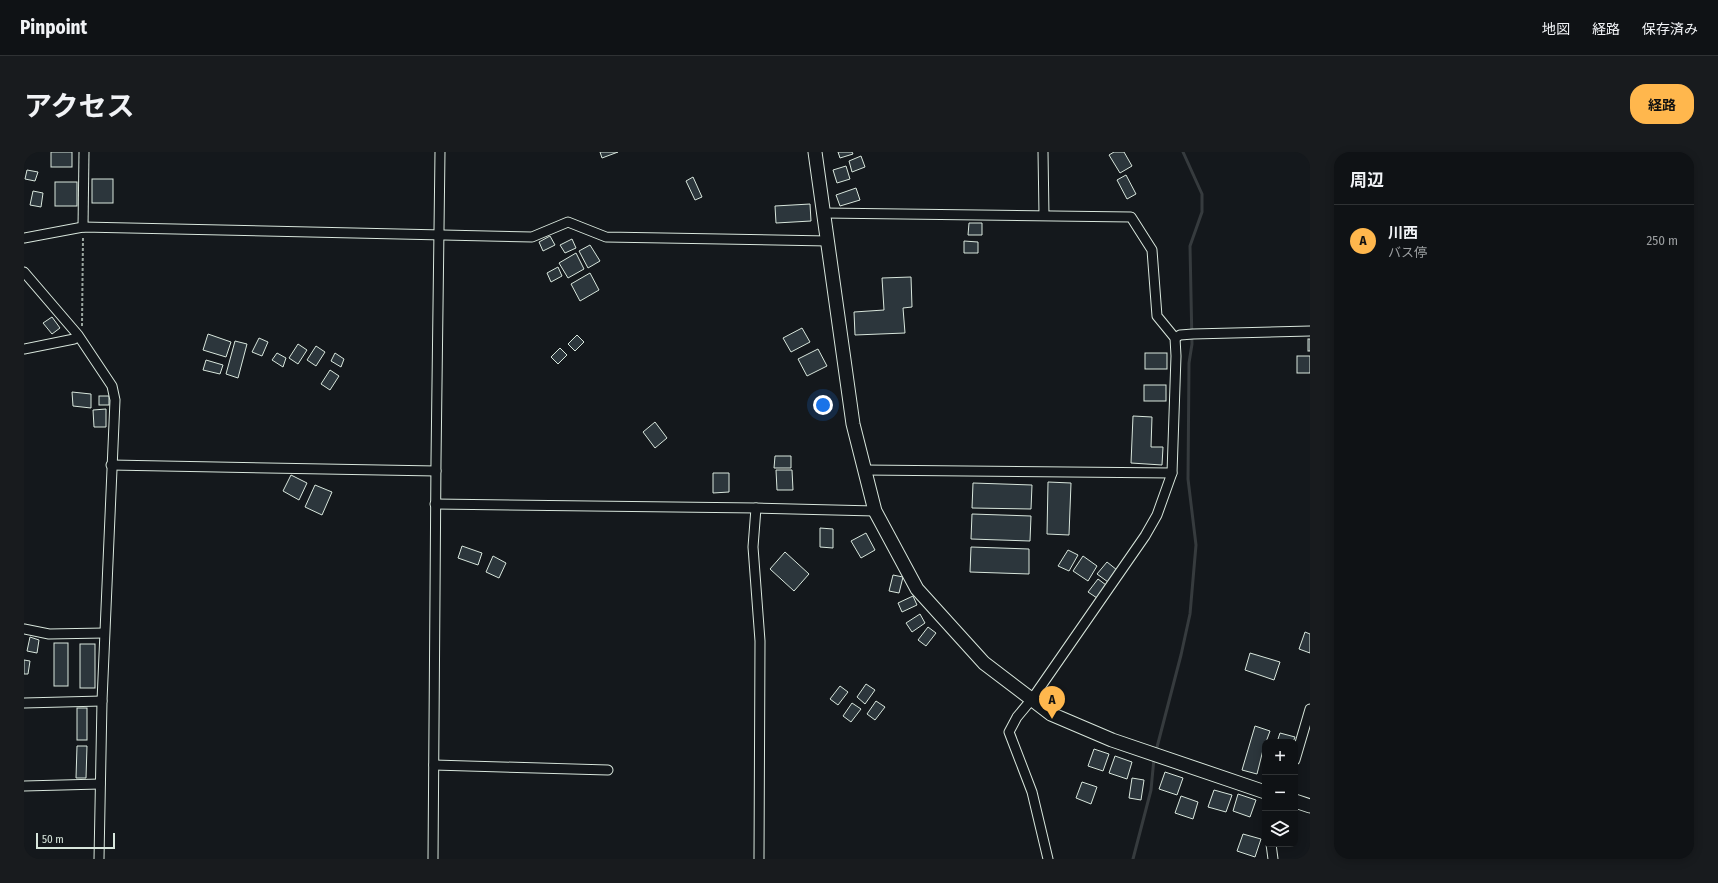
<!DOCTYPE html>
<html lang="ja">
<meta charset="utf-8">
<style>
:root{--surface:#0f1215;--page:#181b1e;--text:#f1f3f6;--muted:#9b9ea0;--line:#2f3234;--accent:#ffb74d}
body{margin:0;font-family:"Fira Sans Condensed","Noto Sans JP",sans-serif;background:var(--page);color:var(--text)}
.controls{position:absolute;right:12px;bottom:12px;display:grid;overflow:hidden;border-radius:8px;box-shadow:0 2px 10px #0003}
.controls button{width:36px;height:36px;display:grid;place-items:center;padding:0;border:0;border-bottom:1px solid var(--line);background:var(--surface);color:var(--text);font:20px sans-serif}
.scale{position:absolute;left:12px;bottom:10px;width:79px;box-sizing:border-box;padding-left:4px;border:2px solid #d8e6dc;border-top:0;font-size:11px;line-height:14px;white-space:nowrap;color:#d8e6dc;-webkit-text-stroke:3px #14181c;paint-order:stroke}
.you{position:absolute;left:799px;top:253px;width:14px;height:14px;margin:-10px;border:3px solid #fff;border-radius:50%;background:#1a73e8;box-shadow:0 0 0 6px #1a73e833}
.badge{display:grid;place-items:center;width:26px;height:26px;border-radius:50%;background:var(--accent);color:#111;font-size:13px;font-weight:700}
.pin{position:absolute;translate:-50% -33px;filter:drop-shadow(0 1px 2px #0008)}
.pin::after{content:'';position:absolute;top:21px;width:14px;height:12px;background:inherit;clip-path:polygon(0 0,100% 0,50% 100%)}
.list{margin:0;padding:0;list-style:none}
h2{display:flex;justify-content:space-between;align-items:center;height:52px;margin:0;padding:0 16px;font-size:17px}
h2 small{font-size:13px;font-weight:400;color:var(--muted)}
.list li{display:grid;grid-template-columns:26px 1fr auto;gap:12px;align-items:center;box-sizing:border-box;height:72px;padding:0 16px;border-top:1px solid var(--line)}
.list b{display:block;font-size:15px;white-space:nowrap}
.list p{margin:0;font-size:13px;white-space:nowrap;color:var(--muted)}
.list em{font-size:13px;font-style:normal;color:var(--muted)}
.icon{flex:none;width:22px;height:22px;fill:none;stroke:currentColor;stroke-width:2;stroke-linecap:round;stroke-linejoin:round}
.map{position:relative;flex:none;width:1286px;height:707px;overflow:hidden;border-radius:16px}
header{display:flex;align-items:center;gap:24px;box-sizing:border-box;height:56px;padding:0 20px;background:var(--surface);border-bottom:1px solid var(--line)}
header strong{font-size:19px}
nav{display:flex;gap:22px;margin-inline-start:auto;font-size:14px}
.intro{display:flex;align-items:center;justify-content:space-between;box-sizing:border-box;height:96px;padding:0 24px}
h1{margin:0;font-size:28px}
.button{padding:10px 18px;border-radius:16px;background:var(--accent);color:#111;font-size:14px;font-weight:700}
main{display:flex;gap:24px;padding:0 24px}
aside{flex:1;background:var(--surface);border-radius:16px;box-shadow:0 2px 10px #0003}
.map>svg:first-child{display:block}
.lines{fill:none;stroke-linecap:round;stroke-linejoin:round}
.stream{stroke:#363b3e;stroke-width:3}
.building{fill:#2c363c;stroke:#d8e6dc}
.street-casing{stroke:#d8e6dc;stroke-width:11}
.secondary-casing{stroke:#d8e6dc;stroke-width:15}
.path{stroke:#9da8a2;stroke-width:2;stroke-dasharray:3 2;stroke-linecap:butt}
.street{stroke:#14181c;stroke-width:9}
.secondary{stroke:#14181c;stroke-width:13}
</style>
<header>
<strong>Pinpoint</strong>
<nav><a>地図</a><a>経路</a><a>保存済み</a></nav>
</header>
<div class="intro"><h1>アクセス</h1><a class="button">経路</a></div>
<main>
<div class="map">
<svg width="1286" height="707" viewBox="0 0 1286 707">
<rect width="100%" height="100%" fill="#14181c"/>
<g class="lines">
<!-- stream -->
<g class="stream">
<polyline points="1132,599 1157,503 1166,462 1172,393 1164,327 1165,211 1168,192 1166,94 1178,60 1178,42 1159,0"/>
<polyline points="1109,707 1127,638 1130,606"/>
</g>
</g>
<!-- building -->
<g class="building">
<rect x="27" y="0" width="21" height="15"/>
<polygon points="576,0 594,0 578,6"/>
<polygon points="814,0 828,0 829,2 816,6"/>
<polygon points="1090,0 1100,0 1108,14 1096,21 1085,3"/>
<polygon points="837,4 841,15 828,20 825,9"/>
<polygon points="822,14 826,27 813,31 809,18"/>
<polygon points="3,18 14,20 11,29 1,27"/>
<polygon points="1102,23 1112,42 1103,47 1093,28"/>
<polygon points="669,25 678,45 671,48 662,29"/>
<rect x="68" y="27" width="21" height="24"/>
<rect x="31" y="30" width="22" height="24"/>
<polygon points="832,36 836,48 816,54 812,43"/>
<polygon points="9,39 19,41 17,55 6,53"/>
<polygon points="786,52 787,69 752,71 751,54"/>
<polygon points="945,71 958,71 958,83 944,83"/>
<polygon points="526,84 531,93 519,99 515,90"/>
<polygon points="548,87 552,96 541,101 536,93"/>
<polygon points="940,89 954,90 954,101 940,101"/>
<polygon points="566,93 576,109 564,116 555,99"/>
<polygon points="552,101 560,117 544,126 535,111"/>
<polygon points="534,115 538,124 527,130 523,121"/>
<polygon points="566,121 575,138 556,149 547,132"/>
<polygon points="887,125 888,155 879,156 881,181 831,183 830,160 860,158 858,126"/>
<polygon points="28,165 36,176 28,182 19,171"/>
<polygon points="778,176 786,190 767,200 759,186"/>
<polygon points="184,182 207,190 202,205 179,198"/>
<polygon points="553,183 560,190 551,199 544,192"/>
<polygon points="235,186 244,190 238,204 228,200"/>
<rect x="1284" y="187" width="2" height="12"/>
<polygon points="211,189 223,192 214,226 202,222"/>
<polygon points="274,192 283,198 274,212 265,206"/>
<polygon points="292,194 301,200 292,214 283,208"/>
<polygon points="536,196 543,203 534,212 527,205"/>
<polygon points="794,197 803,214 783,224 774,207"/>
<polygon points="253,201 262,206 259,215 248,208"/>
<polygon points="311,201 320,207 317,215 307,209"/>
<rect x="1121" y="201" width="22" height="16"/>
<rect x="1273" y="204" width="13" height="17"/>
<polygon points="182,208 199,213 196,222 179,218"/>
<polygon points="306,218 315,224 306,238 297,232"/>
<rect x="1120" y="233" width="22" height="16"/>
<polygon points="48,240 67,242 67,256 49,254"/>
<rect x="75" y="244" width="10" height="9"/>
<polygon points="82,257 82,275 70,275 69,258"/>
<polygon points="1109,264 1128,265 1127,295 1139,295 1138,313 1107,311"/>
<polygon points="631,270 643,286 631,296 619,280"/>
<polygon points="751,304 767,304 767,316 750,316"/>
<polygon points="752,318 768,318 769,338 753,338"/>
<polygon points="689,321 705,321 705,340 689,341"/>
<polygon points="267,323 283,331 275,348 259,339"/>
<polygon points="1024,330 1047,331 1045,383 1023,382"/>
<polygon points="949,331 1008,333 1007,357 948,356"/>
<polygon points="291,333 308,340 298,363 281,355"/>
<polygon points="948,362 1007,364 1006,389 947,387"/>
<polygon points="796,376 809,377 809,396 796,395"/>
<polygon points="842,381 851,398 837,406 827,389"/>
<polygon points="438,394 458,401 454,413 434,406"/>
<polygon points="947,395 1005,397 1005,422 946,420"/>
<polygon points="1044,398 1054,403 1045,419 1034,414"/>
<polygon points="761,400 785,422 770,439 746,417"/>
<polygon points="469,404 482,411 475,426 462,420"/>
<polygon points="1059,404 1073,414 1064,429 1049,419"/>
<polygon points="1083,410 1093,418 1084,430 1073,422"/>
<polygon points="869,423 879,425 875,441 865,439"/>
<polygon points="1074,427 1082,433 1073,446 1064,440"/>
<polygon points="889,444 893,453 878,460 874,451"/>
<polygon points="896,462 901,471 888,480 882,471"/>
<polygon points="904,475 912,481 902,494 894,488"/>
<polygon points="1281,480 1286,482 1286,501 1275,497"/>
<polygon points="6,485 15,488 13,501 3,499"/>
<rect x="30" y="491" width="14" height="43"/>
<rect x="56" y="492" width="15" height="44"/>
<polygon points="1226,501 1256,510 1250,528 1221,518"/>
<polygon points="0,508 6,509 4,522 0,522"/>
<polygon points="842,532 851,538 841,552 833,545"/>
<polygon points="816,534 824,540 814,553 806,547"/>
<polygon points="852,549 861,555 851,568 843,562"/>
<polygon points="828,551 837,557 827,570 819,564"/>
<rect x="53" y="556" width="10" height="32"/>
<polygon points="1231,574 1246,579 1242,590 1241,590 1233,622 1218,618"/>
<polygon points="1256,581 1271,585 1269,590 1253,590"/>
<polygon points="53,594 63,594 62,626 52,626"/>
<polygon points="1070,597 1085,602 1079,619 1064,614"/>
<polygon points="1091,604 1108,610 1103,627 1085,621"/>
<polygon points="1141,620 1159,626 1153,643 1135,637"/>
<polygon points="1108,626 1120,628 1117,648 1105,646"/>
<polygon points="1058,630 1073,635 1067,652 1052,646"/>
<polygon points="1190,638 1208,643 1202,660 1184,655"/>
<polygon points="1214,642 1232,648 1226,665 1209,659"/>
<polygon points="1157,644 1174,650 1169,667 1151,661"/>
<polygon points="1219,682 1237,687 1231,705 1213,699"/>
</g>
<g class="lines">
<!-- street casing -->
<g class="street-casing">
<g id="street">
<polyline points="1019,0 1020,63"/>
<polyline points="800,61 1107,65 1128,98 1133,164 1151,186 1152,204 1148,321 1133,363 1121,384 1008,547 993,565 985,580 1008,640 1024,707"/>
<polyline points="59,75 60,0"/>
<polyline points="0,86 59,75 508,85 544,70 582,85 804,89"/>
<polyline points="0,120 54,183 88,234 91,248 78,549 75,707"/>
<polyline points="1151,186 1156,183 1169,182 1286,179"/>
<polyline points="0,197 50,187 54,185"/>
<polyline points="87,313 412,319"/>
<polyline points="840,318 1148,321"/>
<polyline points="411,352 732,356 851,359"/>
<polyline points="732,356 729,395 736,489 735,707"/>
<polyline points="0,477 25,482 80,481"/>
<polyline points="0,551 78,549"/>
<polyline points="1271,608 1286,557"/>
<polyline points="410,613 584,618"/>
<polyline points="0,634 76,632"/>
<polyline points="1247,692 1249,707"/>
<polyline points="409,707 412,309 416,0"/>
</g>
</g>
<!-- secondary casing -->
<g class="secondary-casing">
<g id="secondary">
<polyline points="791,0 829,272 851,359 893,437 960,511 1027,562 1088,588 1241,640"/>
<polyline points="1271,649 1286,654"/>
</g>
</g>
<!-- path -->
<polyline class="path" points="58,174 59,84"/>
<!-- street -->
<use href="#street" class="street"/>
<!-- secondary -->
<use href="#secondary" class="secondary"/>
</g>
</svg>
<div class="controls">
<button>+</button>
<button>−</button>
<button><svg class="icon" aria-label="layers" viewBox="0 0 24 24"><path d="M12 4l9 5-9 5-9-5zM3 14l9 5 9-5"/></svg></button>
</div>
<div class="scale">50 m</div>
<div class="you"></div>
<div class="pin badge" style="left:1028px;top:567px">A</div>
</div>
<aside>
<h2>周辺<small></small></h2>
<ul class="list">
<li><span class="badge">A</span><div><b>川西</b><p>バス停</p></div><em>250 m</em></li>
</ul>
</aside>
</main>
